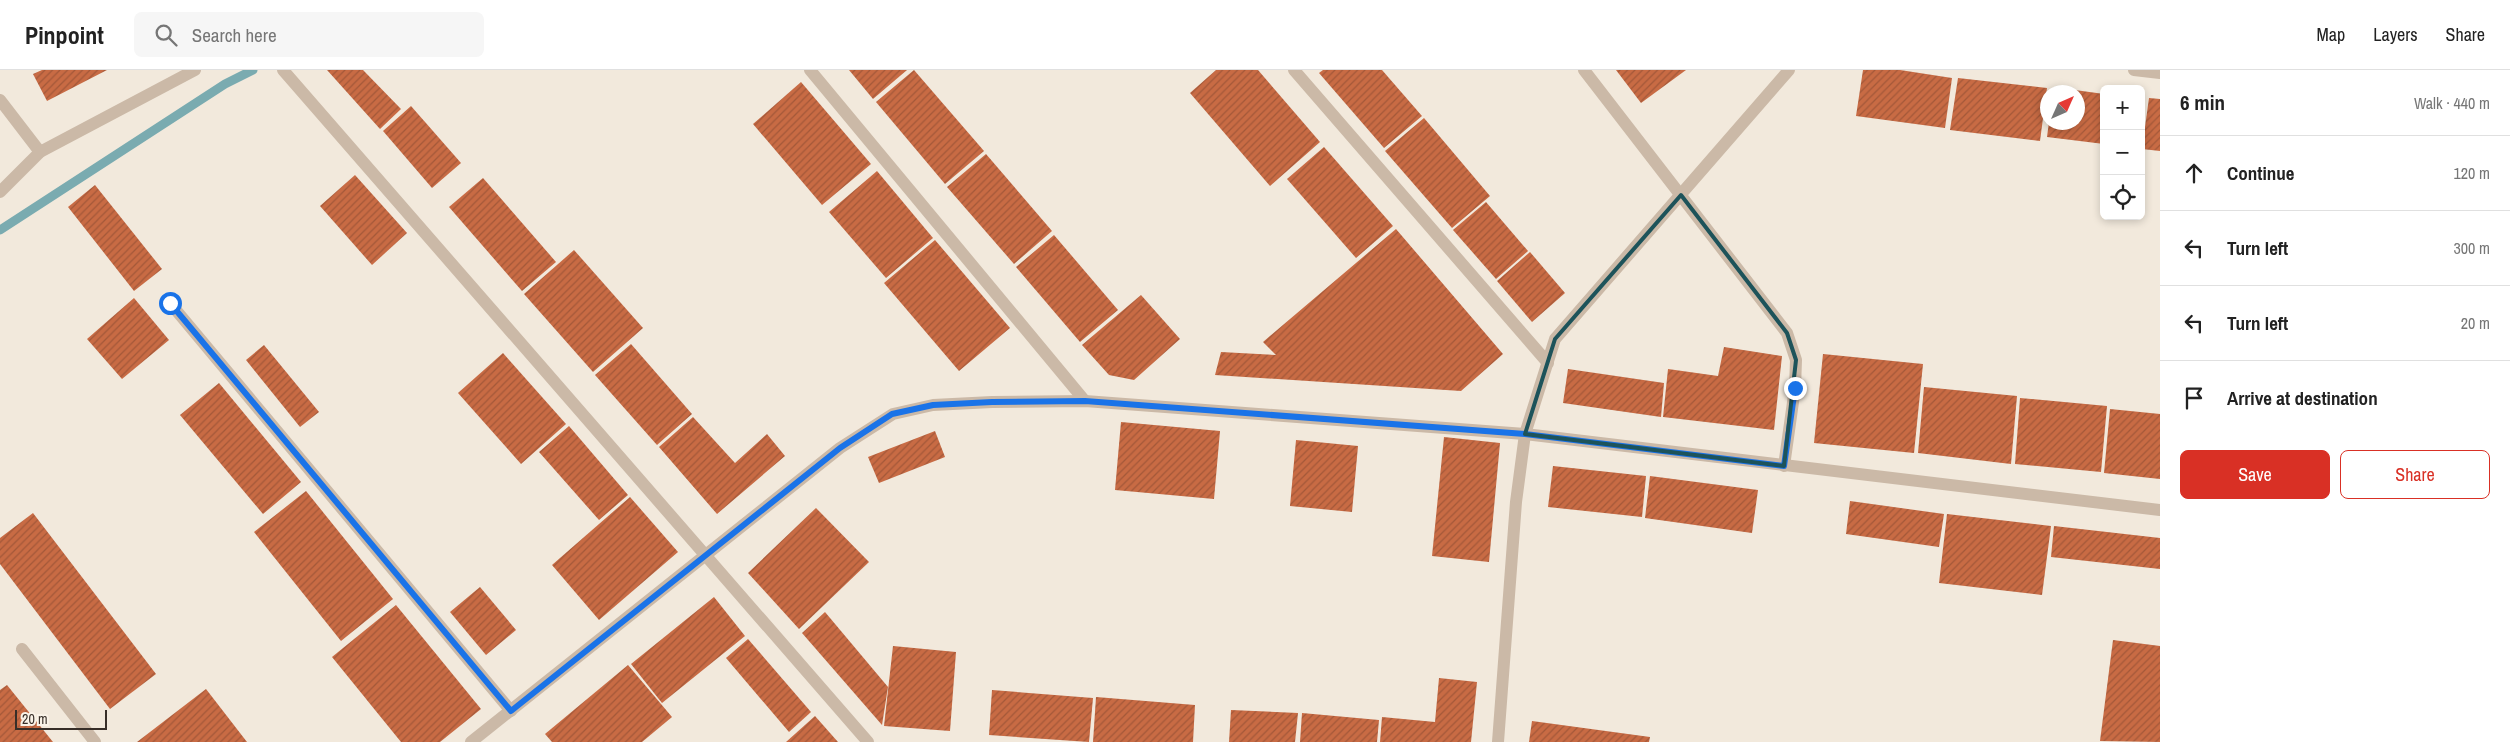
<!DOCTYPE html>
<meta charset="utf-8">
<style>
:root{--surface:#fff;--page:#f6f6f6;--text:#222;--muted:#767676;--line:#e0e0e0;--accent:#d93025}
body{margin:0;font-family:"Archivo Narrow",sans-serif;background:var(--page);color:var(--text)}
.controls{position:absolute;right:15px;top:15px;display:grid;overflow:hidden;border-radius:8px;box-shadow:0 2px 8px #0003}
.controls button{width:45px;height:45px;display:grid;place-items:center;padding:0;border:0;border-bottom:1px solid var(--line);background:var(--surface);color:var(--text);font:25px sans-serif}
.compass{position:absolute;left:2040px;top:15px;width:45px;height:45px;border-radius:50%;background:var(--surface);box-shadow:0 2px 8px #0003;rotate:45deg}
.scale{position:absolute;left:15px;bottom:12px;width:92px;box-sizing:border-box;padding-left:5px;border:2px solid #372e28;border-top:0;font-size:14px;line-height:18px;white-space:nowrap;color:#372e28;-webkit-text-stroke:4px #faf3e8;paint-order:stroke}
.stop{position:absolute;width:15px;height:15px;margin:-11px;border:4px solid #1a73e8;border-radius:50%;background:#fff}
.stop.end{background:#1a73e8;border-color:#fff;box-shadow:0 1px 5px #0008}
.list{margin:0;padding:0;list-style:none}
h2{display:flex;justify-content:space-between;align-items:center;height:65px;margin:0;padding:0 20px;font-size:21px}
h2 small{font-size:16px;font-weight:400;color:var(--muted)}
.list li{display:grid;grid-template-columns:32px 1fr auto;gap:15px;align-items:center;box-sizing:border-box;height:75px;padding:0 20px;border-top:1px solid var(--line)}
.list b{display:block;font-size:19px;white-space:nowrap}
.list em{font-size:16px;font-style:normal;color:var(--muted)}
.actions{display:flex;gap:10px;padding:15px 20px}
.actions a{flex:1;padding:11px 0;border:1px solid var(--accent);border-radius:8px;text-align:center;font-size:18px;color:var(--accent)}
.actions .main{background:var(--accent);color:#fff}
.icon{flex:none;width:28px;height:28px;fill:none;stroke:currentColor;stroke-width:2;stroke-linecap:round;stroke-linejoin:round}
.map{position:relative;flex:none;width:2160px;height:672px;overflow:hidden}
header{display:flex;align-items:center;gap:30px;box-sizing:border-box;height:70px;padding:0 25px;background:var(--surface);border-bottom:1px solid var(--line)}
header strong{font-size:24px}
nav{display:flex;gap:28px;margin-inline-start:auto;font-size:18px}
.search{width:350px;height:45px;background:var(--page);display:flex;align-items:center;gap:12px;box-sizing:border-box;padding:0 18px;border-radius:8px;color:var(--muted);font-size:19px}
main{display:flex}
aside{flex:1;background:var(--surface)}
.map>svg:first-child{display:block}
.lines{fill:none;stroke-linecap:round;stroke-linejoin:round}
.stream{stroke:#7aabb0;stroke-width:9}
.building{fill:url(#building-hatch)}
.minor{stroke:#cbb9a7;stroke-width:12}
.route{stroke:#1a73e8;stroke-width:6}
.marked{fill:none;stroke:#1d535a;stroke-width:4;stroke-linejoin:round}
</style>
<header>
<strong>Pinpoint</strong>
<div class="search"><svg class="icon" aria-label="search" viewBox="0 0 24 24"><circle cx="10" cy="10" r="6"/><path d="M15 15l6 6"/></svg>Search here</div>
<nav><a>Map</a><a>Layers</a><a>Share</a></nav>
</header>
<main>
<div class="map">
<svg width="2160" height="672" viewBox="0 0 2160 672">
<defs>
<pattern id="building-hatch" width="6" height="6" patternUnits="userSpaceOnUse" patternTransform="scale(1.25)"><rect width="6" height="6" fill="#c86b44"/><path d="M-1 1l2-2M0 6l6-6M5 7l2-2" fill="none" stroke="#a35839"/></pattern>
</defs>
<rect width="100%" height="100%" fill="#f2e9dc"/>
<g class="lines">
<!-- stream -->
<polyline class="stream" points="0,160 225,14 253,0"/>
</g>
<!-- building -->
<g class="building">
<polygon points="42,0 107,0 47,31 33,4"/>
<polygon points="327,0 363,0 401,39 380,59"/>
<polygon points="849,0 907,0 873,29"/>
<polygon points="914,0 984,81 945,114 876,32"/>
<polygon points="1216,0 1258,0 1320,72 1270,116 1190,23"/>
<polygon points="1323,0 1382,0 1422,46 1384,78 1319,3"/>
<polygon points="1616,0 1686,0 1641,33"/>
<polygon points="1863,0 1900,0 1952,8 1945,58 1856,46"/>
<polygon points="1958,8 2047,18 2040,71 1950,60"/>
<polygon points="801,12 871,94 822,135 753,54"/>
<polygon points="2053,17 2104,24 2104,74 2047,67 2049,52 2078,52 2078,22 2053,22"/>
<polygon points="2149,28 2160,29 2160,81 2142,79"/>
<polygon points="411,36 461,93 432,118 383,61"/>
<polygon points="1424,48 1490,126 1452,158 1385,81"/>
<polygon points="1324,77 1393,156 1356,188 1287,109"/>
<polygon points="986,84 1052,161 1014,194 947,117"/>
<polygon points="877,101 933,168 886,208 829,142"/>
<polygon points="355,105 407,163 372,195 320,136"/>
<polygon points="483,108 556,192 522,221 449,137"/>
<polygon points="95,115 162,199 134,221 68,137"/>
<polygon points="1486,132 1528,181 1496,209 1453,160"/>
<polygon points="1396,159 1503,284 1461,321 1215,305 1221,282 1276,285 1263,272"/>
<polygon points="1054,165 1118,240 1080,272 1016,197"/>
<polygon points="935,170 1010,258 959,301 884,213"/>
<polygon points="574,180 643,258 593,302 524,224"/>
<polygon points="1530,182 1565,223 1532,252 1497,211"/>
<polygon points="1141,225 1180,269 1134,310 1109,305 1082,275"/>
<polygon points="134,228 169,270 122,309 87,269"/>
<polygon points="631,274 692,344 657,375 595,305"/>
<polygon points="264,275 319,342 300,357 246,290"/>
<polygon points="1724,277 1782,286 1774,360 1663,347 1668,299 1718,306"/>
<polygon points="503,283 566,354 521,394 458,323"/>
<polygon points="1823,284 1923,294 1914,383 1814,373"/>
<polygon points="1568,299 1664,313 1661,347 1563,333"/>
<polygon points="219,313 301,412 263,444 180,345"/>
<polygon points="1924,317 2017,326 2011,394 1918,383"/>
<polygon points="2020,328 2107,336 2101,402 2015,394"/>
<polygon points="2110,339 2160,344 2160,409 2104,403"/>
<polygon points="693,347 735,393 767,364 785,386 717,444 659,377"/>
<polygon points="1121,352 1220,361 1214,429 1115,420"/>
<polygon points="569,356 628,425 599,450 539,382"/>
<polygon points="935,361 945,387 879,413 868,387"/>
<polygon points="1444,367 1500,373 1489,492 1432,486"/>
<polygon points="1296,370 1358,376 1352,442 1290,436"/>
<polygon points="1553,396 1646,406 1642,447 1548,437"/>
<polygon points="1650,406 1758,420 1752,463 1645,448"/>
<polygon points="306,421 393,529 341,571 254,462"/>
<polygon points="630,427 678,482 599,550 552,495"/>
<polygon points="1850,431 1944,444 1939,477 1846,464"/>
<polygon points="816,438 869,492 799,559 748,503"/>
<polygon points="33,443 156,604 110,639 0,494 0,468"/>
<polygon points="1947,444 2051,456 2042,525 1939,513"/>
<polygon points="2054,456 2160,468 2160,499 2051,487"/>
<polygon points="480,517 516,560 486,585 450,542"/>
<polygon points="714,527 745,566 662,633 631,594"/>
<polygon points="396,535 481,639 440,672 401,672 332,587"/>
<polygon points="825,542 888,617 882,655 802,563"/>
<polygon points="748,569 811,642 789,662 726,588"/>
<polygon points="2113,570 2160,576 2160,672 2100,671"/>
<polygon points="893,576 956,582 950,661 884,656"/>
<polygon points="628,595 672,647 642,672 552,672 545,664"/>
<polygon points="1439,608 1477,612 1471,672 1380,672 1382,647 1435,652"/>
<polygon points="7,615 53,672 0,672 0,620"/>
<polygon points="206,619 247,672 137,672"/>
<polygon points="992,620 1093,628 1089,672 989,665"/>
<polygon points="1096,627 1195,635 1193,672 1093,672"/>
<polygon points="1231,640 1298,643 1295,672 1229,672"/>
<polygon points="1302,643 1379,650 1377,672 1300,672"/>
<polygon points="815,646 838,672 786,672"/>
<polygon points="1532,651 1650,667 1649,672 1529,672"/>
</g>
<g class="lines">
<!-- minor -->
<g class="minor">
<polyline points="283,0 868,672"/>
<polyline points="810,0 1085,331"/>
<polyline points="1294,0 1548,293"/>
<polyline points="1584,0 1787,263 1796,290 1795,318 1784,396"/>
<polyline points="2134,0 2160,3"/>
<polyline points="0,30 40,82"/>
<polyline points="0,122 40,82 195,0"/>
<polyline points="170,233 511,641"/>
<polyline points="22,579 95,672"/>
<polyline points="471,672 840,378 893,344 933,335 992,332 1085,331 1525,364 2160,440"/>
<polyline points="1498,672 1516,432 1525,364 1555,269 1789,0"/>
</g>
</g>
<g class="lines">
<!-- route -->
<polyline class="route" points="170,233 511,641 840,378 892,344 933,335 992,332 1085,331 1525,364 1784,396 1795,318"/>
</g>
<!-- marked area -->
<path class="marked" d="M1681 125 1787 263 1796 290 1784 396 1525 364 1555 269Z"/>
</svg>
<div class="controls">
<button>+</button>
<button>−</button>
<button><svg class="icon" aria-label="locate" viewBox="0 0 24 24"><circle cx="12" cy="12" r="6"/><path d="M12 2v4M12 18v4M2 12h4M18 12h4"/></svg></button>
</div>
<svg class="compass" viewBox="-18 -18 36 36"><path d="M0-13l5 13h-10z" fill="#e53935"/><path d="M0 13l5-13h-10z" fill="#767676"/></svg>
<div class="scale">20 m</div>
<div class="stop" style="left:170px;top:233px"></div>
<div class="stop end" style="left:1795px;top:318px"></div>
</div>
<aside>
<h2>6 min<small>Walk · 440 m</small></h2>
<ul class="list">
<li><svg class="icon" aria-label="ahead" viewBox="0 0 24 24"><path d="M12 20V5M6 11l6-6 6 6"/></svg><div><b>Continue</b></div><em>120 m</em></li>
<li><svg class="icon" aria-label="left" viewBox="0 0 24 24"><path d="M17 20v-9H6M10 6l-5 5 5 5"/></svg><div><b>Turn left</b></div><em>300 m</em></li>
<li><svg class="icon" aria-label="left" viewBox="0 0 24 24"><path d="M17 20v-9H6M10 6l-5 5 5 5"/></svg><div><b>Turn left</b></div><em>20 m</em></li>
<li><svg class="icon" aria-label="arrive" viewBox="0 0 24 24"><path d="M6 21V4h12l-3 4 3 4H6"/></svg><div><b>Arrive at destination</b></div></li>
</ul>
<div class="actions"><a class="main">Save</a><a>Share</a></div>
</aside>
</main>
